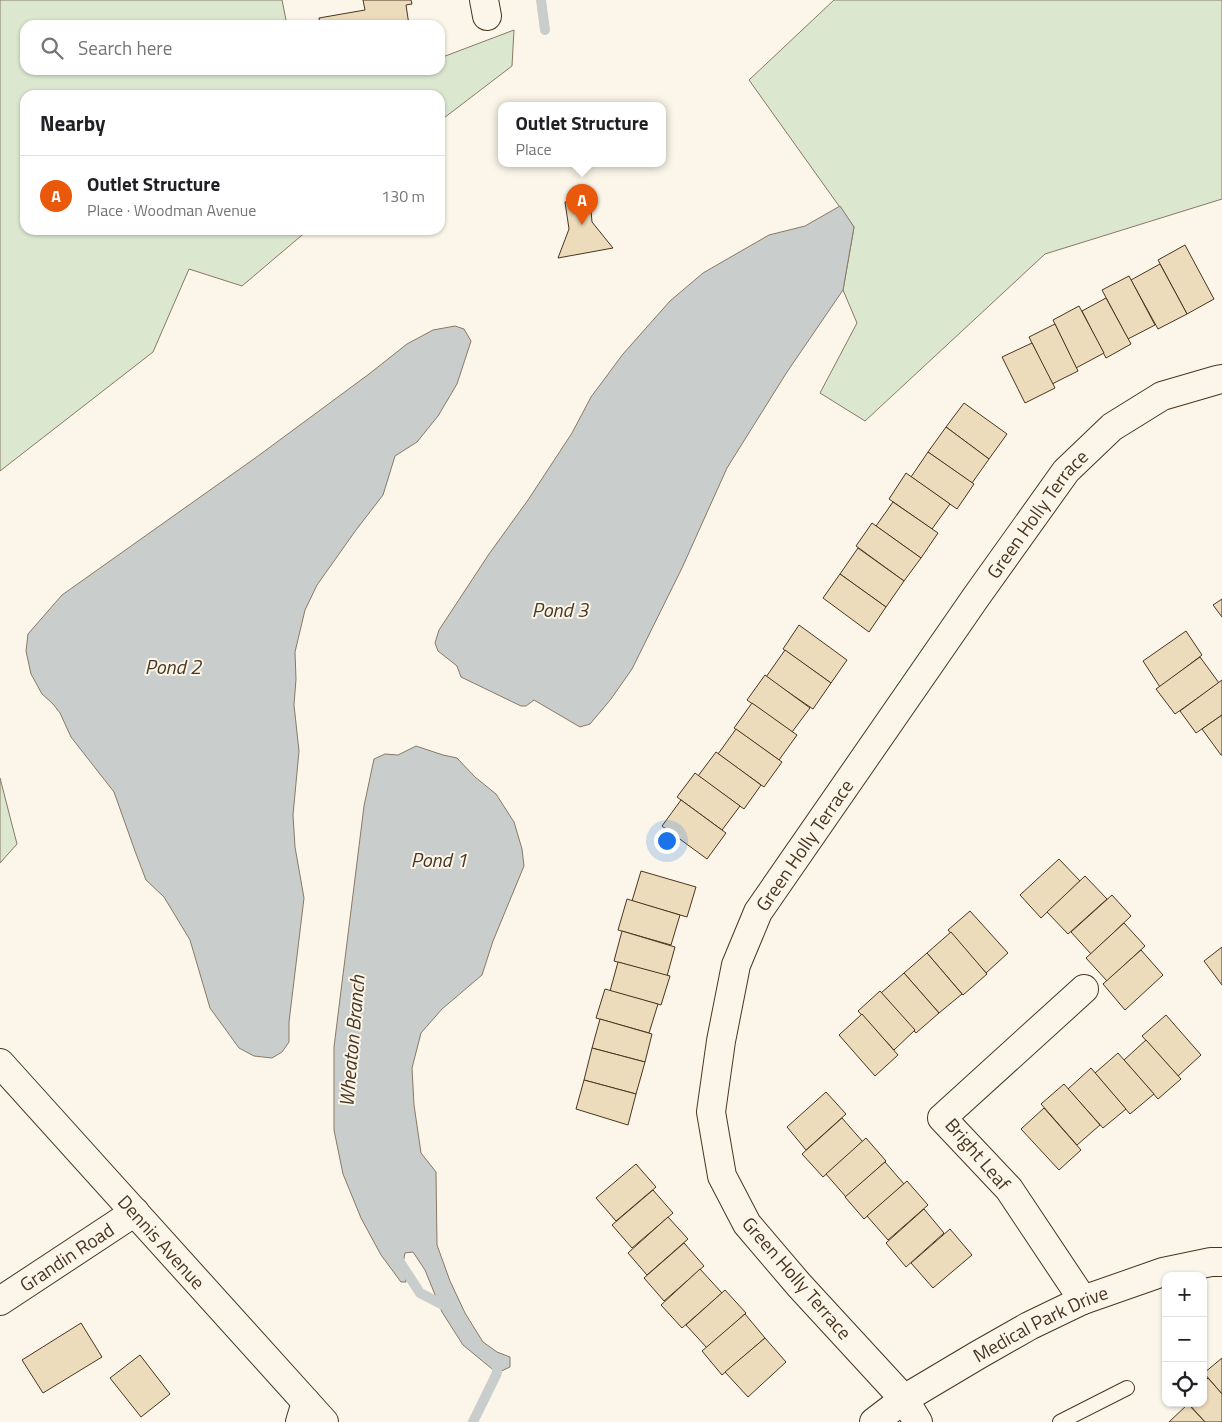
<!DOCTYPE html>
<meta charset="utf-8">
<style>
:root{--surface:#fff;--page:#f2f2f2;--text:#202124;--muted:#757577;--line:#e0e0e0;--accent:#ea580c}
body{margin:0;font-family:"Titillium Web",sans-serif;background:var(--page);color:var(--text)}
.controls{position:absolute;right:15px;bottom:15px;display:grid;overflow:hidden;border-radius:10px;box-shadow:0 1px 4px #0004}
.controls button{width:45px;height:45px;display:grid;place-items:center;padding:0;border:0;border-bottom:1px solid var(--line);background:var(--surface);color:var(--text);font:25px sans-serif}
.you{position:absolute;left:666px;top:840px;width:18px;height:18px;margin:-12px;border:4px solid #fff;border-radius:50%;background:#1a73e8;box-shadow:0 0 0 8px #1a73e833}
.badge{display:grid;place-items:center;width:32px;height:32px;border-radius:50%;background:var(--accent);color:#fff;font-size:16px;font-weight:700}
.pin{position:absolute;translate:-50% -41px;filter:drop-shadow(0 1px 2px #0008)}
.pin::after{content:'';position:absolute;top:26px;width:18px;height:15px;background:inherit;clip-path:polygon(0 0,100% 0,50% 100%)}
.popup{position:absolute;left:498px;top:102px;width:168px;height:65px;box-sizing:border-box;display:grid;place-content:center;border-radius:10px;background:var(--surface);filter:drop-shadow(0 1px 4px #0005);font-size:16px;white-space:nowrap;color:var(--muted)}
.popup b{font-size:19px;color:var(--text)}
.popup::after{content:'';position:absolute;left:50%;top:100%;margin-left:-10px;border:10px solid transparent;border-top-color:var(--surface)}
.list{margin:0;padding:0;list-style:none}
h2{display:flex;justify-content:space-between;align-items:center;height:65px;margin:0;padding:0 20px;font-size:21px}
h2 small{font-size:16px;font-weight:400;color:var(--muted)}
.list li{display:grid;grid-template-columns:32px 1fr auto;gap:15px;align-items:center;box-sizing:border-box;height:80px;padding:0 20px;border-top:1px solid var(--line)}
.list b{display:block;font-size:19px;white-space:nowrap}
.list p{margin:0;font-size:16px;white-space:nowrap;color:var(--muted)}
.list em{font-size:16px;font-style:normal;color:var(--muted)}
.icon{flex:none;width:28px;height:28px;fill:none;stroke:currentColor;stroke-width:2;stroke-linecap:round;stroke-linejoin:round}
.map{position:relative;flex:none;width:1222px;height:1422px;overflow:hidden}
.search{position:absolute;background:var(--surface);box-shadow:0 1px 4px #0004;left:20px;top:20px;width:425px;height:55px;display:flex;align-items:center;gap:12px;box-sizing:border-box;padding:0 18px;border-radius:15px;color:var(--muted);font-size:19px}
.panel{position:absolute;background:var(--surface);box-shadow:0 1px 4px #0004;left:20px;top:90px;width:425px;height:145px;border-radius:15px}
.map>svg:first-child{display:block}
.green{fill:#dce7d0;stroke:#887966}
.water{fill:#c9cecd;stroke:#887966}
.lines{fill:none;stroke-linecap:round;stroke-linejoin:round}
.stream{stroke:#c9cecd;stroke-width:10}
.building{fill:#ecdcbc;stroke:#4a3520}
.service-casing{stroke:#4a3520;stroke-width:16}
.minor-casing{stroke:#4a3520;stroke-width:30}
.tertiary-casing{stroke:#4a3520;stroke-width:30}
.service{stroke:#fbf6e9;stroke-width:14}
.minor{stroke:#fbf6e9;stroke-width:28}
.tertiary{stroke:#fbf6e9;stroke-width:28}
.labels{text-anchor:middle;stroke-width:4;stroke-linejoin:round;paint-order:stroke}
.street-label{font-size:19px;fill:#4a3520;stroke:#fbf6e9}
.water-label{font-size:20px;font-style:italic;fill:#4a3520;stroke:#fbf6e9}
</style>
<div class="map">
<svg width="1222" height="1422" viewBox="0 0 1222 1422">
<rect width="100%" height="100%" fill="#fbf6e9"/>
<!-- green -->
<g class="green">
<polygon points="0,0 282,0 287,25 25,25 25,70 440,70 440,58 514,30 512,66 440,121 440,95 25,95 25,230 308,230 242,286 189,269 153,352 0,471"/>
<polygon points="834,0 1222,0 1222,199 1045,254 865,421 820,393 857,323 843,290 854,227 749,80"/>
<polygon points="0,778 17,844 0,863"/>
</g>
<!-- water -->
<g class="water">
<polygon points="840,206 854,227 843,290 787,372 727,468 682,568 632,669 611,699 590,724 580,727 534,700 526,706 521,706 461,677 457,666 438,651 435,643 439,630 489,554 528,500 572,433 591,397 623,354 670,301 703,273 729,258 769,235 805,226"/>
<polygon points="455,326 464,329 471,341 457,384 438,416 417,442 395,456 383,495 356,530 317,585 305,610 295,652 296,679 294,705 299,751 293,815 295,847 304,898 289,1022 289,1042 282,1052 272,1058 254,1056 239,1048 210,1008 190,940 164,897 146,880 135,851 114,792 71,737 60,713 53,704 42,694 31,674 26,651 28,634 62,595 258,456 369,374 407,344 433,330"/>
<polygon points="416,746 443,755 457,758 475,777 496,794 514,822 522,849 524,866 493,941 482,975 442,1009 421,1033 412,1068 414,1105 421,1153 436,1172 437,1245 450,1281 465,1313 483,1342 497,1352 510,1357 510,1367 497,1373 463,1345 442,1312 425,1270 413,1252 405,1253 403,1263 406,1282 401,1282 381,1255 361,1218 343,1174 334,1130 334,1047 364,806 374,759 385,754 398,755"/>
</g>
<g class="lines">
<!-- stream -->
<g class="stream">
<polyline points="541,0 545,30"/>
<polyline points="396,1256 420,1293 451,1309"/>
<polyline points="473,1422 497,1373 496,1361"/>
</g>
</g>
<!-- building -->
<g class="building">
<polygon points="363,0 411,0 412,4 406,5 409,25 320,25 319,18 365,10"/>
<polygon points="590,198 592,222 613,248 558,258 569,229 565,202"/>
<polygon points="1185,245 1214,299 1187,314 1158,260"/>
<polygon points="1160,264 1187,314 1158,329 1131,280"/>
<polygon points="1129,276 1155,325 1128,339 1102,290"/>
<polygon points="1106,298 1131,344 1106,358 1082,311"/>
<polygon points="1079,306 1104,353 1076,368 1053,320"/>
<polygon points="1055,324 1078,371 1052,384 1029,337"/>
<polygon points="1032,343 1055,388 1025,403 1002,357"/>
<polygon points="964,403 1007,434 989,459 946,427"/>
<polygon points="946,427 989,459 972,483 928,452"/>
<polygon points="928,452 974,484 957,509 911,477"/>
<polygon points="906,473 950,504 932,529 889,499"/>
<polygon points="893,502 938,533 921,558 876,526"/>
<polygon points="872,523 921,558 904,581 856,546"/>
<polygon points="858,548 904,581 886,607 840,574"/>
<polygon points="840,574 886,607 869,632 823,598"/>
<polygon points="1222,599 1222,617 1213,605"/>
<polygon points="799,625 847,660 831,683 783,649"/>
<polygon points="1186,631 1202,655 1160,687 1143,661"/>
<polygon points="785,650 831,683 813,709 766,677"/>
<polygon points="1200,657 1219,683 1175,714 1156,689"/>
<polygon points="765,675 810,708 792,732 747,700"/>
<polygon points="1222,680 1222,715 1196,733 1180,711"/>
<polygon points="752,703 797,735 779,760 734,728"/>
<polygon points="1222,715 1222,755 1221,755 1202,729"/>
<polygon points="736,729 782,762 764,787 718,754"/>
<polygon points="716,752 761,785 744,809 698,776"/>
<polygon points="695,773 740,806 722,830 677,797"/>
<polygon points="681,800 726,833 707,859 662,826"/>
<polygon points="1059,859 1080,881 1041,918 1020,895"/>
<polygon points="641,871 696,887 687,917 632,901"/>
<polygon points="1085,876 1107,899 1068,934 1047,912"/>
<polygon points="1112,895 1131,916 1091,954 1071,932"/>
<polygon points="627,899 680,915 671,945 618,930"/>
<polygon points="970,911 1008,953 986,973 948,930"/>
<polygon points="1124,923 1145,946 1107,981 1086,958"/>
<polygon points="622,931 675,947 667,976 614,961"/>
<polygon points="951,932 987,974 963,995 927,953"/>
<polygon points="1222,947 1222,985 1204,961"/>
<polygon points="1141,950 1163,975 1125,1010 1103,984"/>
<polygon points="927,953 962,994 939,1013 904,973"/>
<polygon points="618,962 670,976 661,1005 610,991"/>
<polygon points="904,973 939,1013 916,1033 881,993"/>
<polygon points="605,989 658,1004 649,1033 596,1018"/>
<polygon points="880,991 915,1030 894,1050 858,1011"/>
<polygon points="862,1014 898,1055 875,1076 839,1035"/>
<polygon points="1166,1015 1201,1055 1178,1076 1142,1036"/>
<polygon points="600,1019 652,1034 645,1062 592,1048"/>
<polygon points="1146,1040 1181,1079 1158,1099 1124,1060"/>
<polygon points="592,1048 645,1062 636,1094 584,1080"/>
<polygon points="1118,1053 1154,1094 1130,1114 1095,1073"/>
<polygon points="1091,1068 1126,1109 1103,1128 1068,1089"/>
<polygon points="584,1080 636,1094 628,1125 576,1109"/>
<polygon points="1064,1084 1100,1125 1077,1145 1041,1104"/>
<polygon points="826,1092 846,1114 806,1150 787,1127"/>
<polygon points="1044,1108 1081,1150 1059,1170 1021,1129"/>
<polygon points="842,1118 863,1142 823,1177 802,1154"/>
<polygon points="866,1138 886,1161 846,1197 826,1174"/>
<polygon points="885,1162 904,1184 864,1219 845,1197"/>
<polygon points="636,1164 656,1187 616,1221 596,1198"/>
<polygon points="907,1181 928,1205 888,1240 867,1216"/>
<polygon points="653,1190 673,1213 632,1248 612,1225"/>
<polygon points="924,1209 944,1233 906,1267 886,1243"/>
<polygon points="668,1217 688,1239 647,1275 628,1253"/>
<polygon points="950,1229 972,1255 933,1288 911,1263"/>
<polygon points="684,1243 704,1266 664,1301 644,1278"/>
<polygon points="700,1269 722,1293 682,1328 661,1305"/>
<polygon points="725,1290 746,1313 707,1348 686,1325"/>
<polygon points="745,1314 765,1338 722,1375 702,1351"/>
<polygon points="81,1323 102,1357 43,1393 22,1360"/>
<polygon points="765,1338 786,1362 748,1397 725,1372"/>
<polygon points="140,1355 170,1394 141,1417 110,1378"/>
<polygon points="1222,1358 1222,1394 1204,1373"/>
<polygon points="1208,1378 1222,1394 1222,1422 1205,1422 1188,1403 1203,1403 1203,1383"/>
<polygon points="1188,1404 1205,1422 1169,1422"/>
</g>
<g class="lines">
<!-- service casing -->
<g class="service-casing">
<polyline id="service" points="1060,1422 1127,1388"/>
</g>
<!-- minor casing -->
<g class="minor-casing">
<g id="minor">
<polyline points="484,0 487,16"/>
<polyline points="1083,1300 1009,1189 942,1118 1084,989"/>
<path id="s1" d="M0 1301 135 1212"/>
<polyline points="300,1422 306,1402"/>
<path id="s2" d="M918 1422 904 1399 799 1285 747 1224 722 1176 711 1112 721 1041 736 965 758 912 976 597 1066 471 1112 427 1162 396 1217 380 1222 379"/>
</g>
</g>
<!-- tertiary casing -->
<g class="tertiary-casing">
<g id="tertiary">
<path id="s3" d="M0 1063 324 1422"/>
<path id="s4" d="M874 1422 904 1399 978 1355 1029 1326 1083 1300 1163 1272 1211 1262H1222"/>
</g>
</g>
<!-- service -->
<use href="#service" class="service"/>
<!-- minor -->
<use href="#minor" class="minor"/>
<!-- tertiary -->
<use href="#tertiary" class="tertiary"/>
</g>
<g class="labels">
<!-- street labels -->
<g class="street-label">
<text dy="7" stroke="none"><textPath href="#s2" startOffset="1074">Green Holly Terrace</textPath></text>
<text dy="7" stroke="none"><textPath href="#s2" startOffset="669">Green Holly Terrace</textPath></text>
<text transform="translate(978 1154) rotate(49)" y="7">Bright Leaf</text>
<text dy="7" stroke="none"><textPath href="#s3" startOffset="241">Dennis Avenue</textPath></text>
<text dy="7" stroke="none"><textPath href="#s1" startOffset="80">Grandin Road</textPath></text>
<text transform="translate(797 1278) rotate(49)" y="7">Green Holly Terrace</text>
<text dy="7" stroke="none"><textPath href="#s4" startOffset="194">Medical Park Drive</textPath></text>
</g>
<!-- water labels -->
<g class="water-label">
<text x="560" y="617">Pond 3</text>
<text x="173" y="674">Pond 2</text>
<text x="439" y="867">Pond 1</text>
<text transform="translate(352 1041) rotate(-85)" y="7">Wheaton Branch</text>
</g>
</g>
</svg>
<div class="controls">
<button>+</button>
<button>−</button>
<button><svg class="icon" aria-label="locate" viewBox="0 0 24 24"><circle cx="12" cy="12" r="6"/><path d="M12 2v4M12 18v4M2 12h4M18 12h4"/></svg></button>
</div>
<div class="you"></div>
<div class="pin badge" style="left:582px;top:225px">A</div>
<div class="popup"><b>Outlet Structure</b>Place</div>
<div class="search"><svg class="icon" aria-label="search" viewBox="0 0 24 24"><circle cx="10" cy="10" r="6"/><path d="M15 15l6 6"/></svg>Search here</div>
<section class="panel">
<h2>Nearby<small></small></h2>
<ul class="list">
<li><span class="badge">A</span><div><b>Outlet Structure</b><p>Place · Woodman Avenue</p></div><em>130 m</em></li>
</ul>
</section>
</div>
